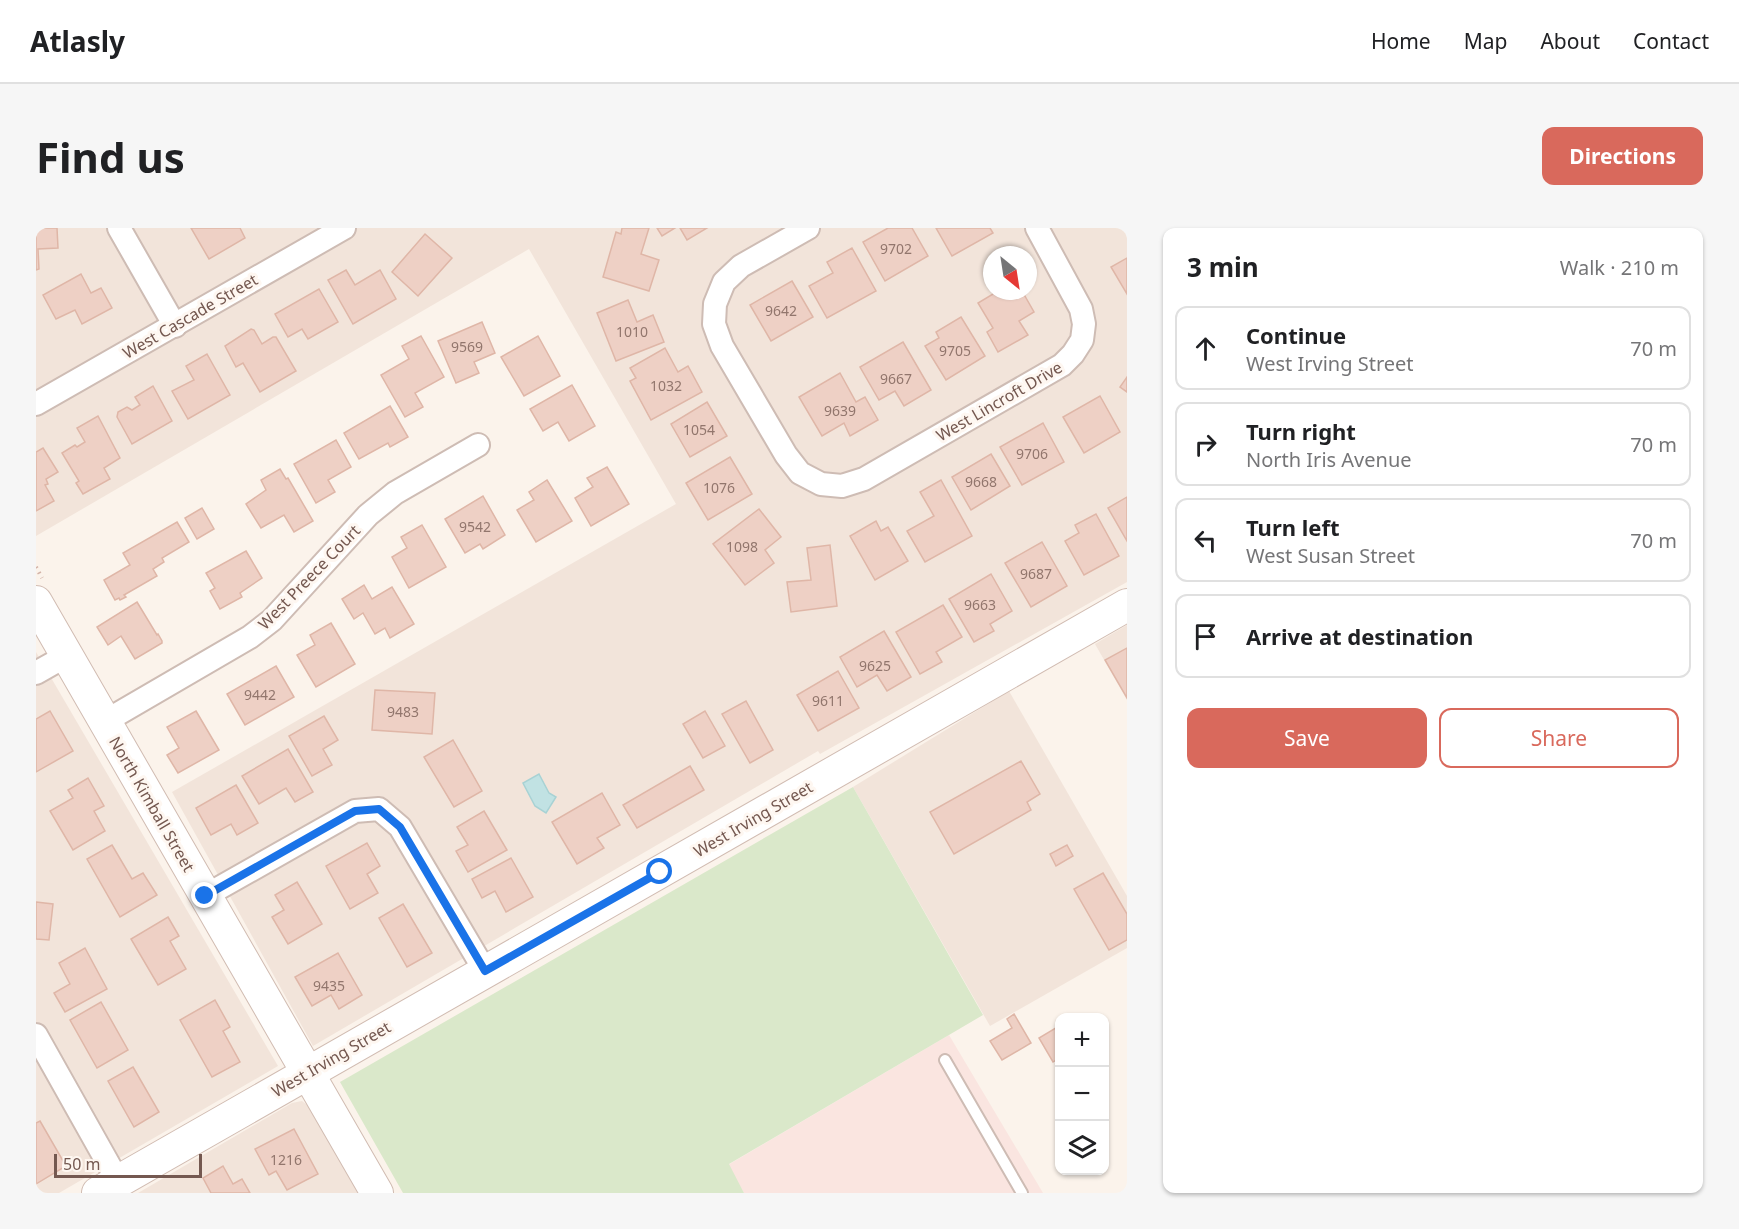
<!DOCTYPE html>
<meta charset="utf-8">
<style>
:root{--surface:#fff;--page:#f6f6f6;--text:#202124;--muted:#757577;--line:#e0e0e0;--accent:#d9695c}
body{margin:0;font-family:"Noto Sans",sans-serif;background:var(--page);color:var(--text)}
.controls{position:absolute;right:18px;bottom:18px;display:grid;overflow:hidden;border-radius:12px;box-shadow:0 2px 4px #0004}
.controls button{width:54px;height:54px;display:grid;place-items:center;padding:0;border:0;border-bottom:2px solid var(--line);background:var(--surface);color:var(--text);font:30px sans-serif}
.compass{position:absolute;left:947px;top:18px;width:54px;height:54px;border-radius:50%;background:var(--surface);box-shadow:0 2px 4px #0004;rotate:150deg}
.scale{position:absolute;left:18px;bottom:15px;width:148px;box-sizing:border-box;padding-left:6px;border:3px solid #745850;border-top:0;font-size:16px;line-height:21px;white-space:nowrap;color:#745850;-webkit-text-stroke:4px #fef7f1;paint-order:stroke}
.stop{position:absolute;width:18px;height:18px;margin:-14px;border:4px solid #1a73e8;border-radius:50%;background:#fff}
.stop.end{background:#1a73e8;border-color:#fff;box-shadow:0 2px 6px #0008}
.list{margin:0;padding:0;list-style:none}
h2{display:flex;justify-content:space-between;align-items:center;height:78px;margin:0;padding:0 24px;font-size:26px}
h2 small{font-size:20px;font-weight:400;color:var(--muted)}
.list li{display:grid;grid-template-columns:39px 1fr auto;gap:18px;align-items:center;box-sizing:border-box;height:84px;margin:0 12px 12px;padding:0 12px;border:2px solid var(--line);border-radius:12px}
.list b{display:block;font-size:22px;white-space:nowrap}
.list p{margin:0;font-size:20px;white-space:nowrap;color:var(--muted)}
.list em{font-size:20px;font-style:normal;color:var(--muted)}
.actions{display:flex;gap:12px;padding:18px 24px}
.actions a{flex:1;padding:14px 0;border:2px solid var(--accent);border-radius:12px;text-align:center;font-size:21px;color:var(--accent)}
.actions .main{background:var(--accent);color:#fff}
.icon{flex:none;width:33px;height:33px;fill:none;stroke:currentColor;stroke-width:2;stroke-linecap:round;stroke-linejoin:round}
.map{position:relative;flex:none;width:1091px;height:965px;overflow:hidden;border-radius:12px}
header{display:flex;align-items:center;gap:36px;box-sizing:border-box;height:84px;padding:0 30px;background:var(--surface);border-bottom:2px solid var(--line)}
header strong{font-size:28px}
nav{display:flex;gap:33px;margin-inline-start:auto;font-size:21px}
.intro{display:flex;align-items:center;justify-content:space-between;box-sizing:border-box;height:144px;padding:0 36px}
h1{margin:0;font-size:42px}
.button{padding:15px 27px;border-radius:12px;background:var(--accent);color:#fff;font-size:21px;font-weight:700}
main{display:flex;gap:36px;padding:0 36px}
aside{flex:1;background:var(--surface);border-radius:12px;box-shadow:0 2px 4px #0004}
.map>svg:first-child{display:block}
.residential{fill:#f2e4da;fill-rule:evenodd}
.commercial{fill:#fae5e0}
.green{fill:#dae8ca}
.water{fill:#c1e2e3;stroke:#a8d2d4;stroke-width:1.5}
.building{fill:#eed0c5;stroke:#dfb6a7;stroke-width:1.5}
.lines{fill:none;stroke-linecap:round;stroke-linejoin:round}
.lane-casing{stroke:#cebcb4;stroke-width:14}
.street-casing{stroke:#cebcb4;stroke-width:26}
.secondary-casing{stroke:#d1bcb2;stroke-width:34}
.path{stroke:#d3b3a8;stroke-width:4;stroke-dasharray:1.5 4.5;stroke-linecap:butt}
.lane{stroke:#fff;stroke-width:10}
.street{stroke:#fff;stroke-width:22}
.secondary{stroke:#fff;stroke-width:32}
.route{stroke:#1a73e8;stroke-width:8}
.labels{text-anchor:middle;stroke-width:6;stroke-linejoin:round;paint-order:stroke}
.number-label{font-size:14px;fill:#92766d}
.street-label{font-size:16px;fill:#745850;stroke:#fef7f1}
</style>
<header>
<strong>Atlasly</strong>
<nav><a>Home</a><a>Map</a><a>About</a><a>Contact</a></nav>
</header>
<div class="intro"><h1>Find us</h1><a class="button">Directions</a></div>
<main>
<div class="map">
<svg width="1091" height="965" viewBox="0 0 1091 965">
<rect width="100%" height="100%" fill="#fbf3eb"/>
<!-- residential -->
<g class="residential">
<path d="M0 0H1091V354L784 526 782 523 277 818 136 564 640 276 493 21 0 308ZM956 27H992V63H956Z"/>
<polygon points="1091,397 1091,472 1059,416"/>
<polygon points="0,424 242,838 23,965 0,965"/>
<polygon points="973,463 1091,668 1091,720 954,798 817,559"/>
<polygon points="266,873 275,880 323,965 102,965 256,875"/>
</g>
<!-- commercial -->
<polygon class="commercial" points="913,807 1007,965 708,965 692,937"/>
<!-- green -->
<polygon class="green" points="817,559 947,787 693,936 708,965 367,965 304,854"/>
<!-- water -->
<polygon class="water" points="503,546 513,565 520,569 510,585 499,578 487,555"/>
<!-- building -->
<g class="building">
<polygon points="0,0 21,0 22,20 2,21 3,41 0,42"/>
<polygon points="155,0 204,0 209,10 173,31"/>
<polygon points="586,0 613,0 605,26 623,32 613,63 567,49 580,4 585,6"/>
<polygon points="621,0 639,0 626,8"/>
<polygon points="644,0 671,0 651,12"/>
<polygon points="852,0 876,0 892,28 849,53 827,14"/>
<polygon points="900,0 954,0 957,5 916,28"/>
<polygon points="389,6 416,30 382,68 356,44"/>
<polygon points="816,20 840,63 791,90 773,58 797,45 791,34"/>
<polygon points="1091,30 1091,66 1075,39"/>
<polygon points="310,42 319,57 344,42 360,71 317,96 292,52"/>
<polygon points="45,46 55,65 65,60 76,80 46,96 39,82 20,91 7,67"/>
<polygon points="756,53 777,89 735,113 714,77"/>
<polygon points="283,61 302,94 272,111 266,101 252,109 239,86"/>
<polygon points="962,63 986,63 998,84 983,93 992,107 962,124 951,104 957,100 942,75"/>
<polygon points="592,72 601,94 617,87 628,114 580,133 561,85"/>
<polygon points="925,89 949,128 910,152 889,118 903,110 900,104"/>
<polygon points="446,94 459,125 438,134 443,145 420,155 402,113"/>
<polygon points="215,101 218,102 226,116 237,109 240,109 260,143 224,164 207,135 200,139 189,118"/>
<polygon points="385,108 408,149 379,165 387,179 369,189 345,147 373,131 366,118"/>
<polygon points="502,108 524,148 488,168 465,129"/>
<polygon points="867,114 895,162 868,178 859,163 843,172 824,139"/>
<polygon points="629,120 642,144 652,138 666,164 615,192 594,153 600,150 594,140"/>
<polygon points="171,126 194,167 152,191 136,163 158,152 150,138"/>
<polygon points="804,145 820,174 829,169 842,192 814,208 808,195 786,208 763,169"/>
<polygon points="1091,149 1091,164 1084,159"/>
<polygon points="536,157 559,198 533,213 522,194 507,203 494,181"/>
<polygon points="117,158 136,193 96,216 81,189 82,184 91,179 96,182 104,177 99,169"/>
<polygon points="1064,168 1084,204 1048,225 1027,189"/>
<polygon points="671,174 691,208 654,229 635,196"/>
<polygon points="354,178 372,209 354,219 352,215 323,231 308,205"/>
<polygon points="62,188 84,230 68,240 74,251 47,266 40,255 43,253 26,225 39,217 41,219 49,214 41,200"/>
<polygon points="1007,195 1028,234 986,257 964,219"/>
<polygon points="300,212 315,239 292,252 299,264 280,275 258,236"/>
<polygon points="7,220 22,244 10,251 12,256 9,257 18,273 0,283 0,224"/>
<polygon points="955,226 974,258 935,282 916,249"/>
<polygon points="694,229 716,266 672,292 650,255"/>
<polygon points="571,239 593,276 555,298 539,270 557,259 551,250"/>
<polygon points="244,241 250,251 252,250 277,293 258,304 248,287 225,300 210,276 230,262 225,252"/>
<polygon points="511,252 536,293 500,314 481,282 498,272 493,264"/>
<polygon points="905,252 936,308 889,334 871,303 898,288 884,264"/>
<polygon points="447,268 469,307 447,321 444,316 429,325 409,291"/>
<polygon points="1091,269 1091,313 1072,280"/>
<polygon points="166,280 178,301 161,311 149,290"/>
<polygon points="723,281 745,309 729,322 738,335 709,357 677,316"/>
<polygon points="1060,286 1083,328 1048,347 1029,313 1043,305 1039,297"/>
<polygon points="840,293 845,303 852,299 872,333 839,352 814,308"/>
<polygon points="141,294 153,314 126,330 128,334 117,341 121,348 88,367 90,369 84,372 83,370 79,372 68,352 94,337 87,325"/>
<polygon points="386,297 410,339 373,360 356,329 371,320 365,309"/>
<polygon points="1006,314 1031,358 995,379 969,335"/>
<polygon points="794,317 801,378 755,384 751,354 775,352 771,320"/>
<polygon points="210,323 226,350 204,365 206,369 184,381 174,363 179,360 170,345"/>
<polygon points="955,346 976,383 954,396 958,403 938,414 913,371"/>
<polygon points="328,357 336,371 356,359 378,396 354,410 349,400 339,406 327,385 318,391 306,371"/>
<polygon points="101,374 121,407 122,406 126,413 126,415 99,431 85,408 72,417 61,399"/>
<polygon points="907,377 926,409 900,424 906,434 884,446 860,404"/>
<polygon points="295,395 319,436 280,459 261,427 279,417 274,407"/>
<polygon points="848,403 875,449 851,463 841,447 821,459 804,429"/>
<polygon points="1091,420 1091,470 1069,432"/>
<polygon points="240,438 258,469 209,497 191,466"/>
<polygon points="802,443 823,480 782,503 761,467"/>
<polygon points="339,462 399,465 396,506 336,502"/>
<polygon points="710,473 737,522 714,535 686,486"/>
<polygon points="14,483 37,523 0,544 0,491"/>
<polygon points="160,483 183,522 142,545 131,527 143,520 131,499"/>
<polygon points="669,483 689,518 667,530 647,496"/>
<polygon points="288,488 302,512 287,521 296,537 276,548 253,508"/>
<polygon points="417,512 446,563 418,579 388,529"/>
<polygon points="252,521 277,564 259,574 250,560 223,576 206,548"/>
<polygon points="985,533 1004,566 991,574 995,582 918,626 894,584"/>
<polygon points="654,538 668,562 601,600 587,577"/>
<polygon points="52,550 68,578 58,583 69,603 37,622 14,583 37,570 32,562"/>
<polygon points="200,557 222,595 201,607 195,596 175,607 160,580"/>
<polygon points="566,565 584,597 561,610 568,620 541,636 516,594"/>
<polygon points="448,583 471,622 432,644 420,623 432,617 421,599"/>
<polygon points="331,615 344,638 331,646 342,665 314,681 290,638"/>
<polygon points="76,617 96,651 107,645 121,667 84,689 51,631"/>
<polygon points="1031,617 1037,628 1020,638 1014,626"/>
<polygon points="475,630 497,669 470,684 459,663 446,670 436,651"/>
<polygon points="1067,645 1091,686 1091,712 1073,722 1038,661"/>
<polygon points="261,654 286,696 252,716 236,689 248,682 239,667"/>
<polygon points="0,674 17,676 13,712 0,711"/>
<polygon points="367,676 396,725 371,739 343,690"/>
<polygon points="132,689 143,708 134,713 150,741 122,757 95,711"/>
<polygon points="49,720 71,761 29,784 18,765 34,756 23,735"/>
<polygon points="302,725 326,767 303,781 295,767 276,778 259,749"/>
<polygon points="179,772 194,799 187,803 204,834 176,849 144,792"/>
<polygon points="65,774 92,822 61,840 34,792"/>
<polygon points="978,786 995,815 966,832 954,813 976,800 971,791"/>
<polygon points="1023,798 1023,830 1017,834 1003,810"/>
<polygon points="97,839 123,884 98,899 72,853"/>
<polygon points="4,893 30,938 0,956 0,895"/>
<polygon points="258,901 282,946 251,962 240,943 233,947 219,921"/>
<polygon points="187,938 197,956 206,951 214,965 175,965 167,950"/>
</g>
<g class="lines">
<!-- lane casing -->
<g class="lane-casing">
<polyline id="lane" points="909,832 986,965"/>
</g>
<!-- street casing -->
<g class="street-casing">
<g id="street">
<polyline points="83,0 139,98"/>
<polyline points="772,0 705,38 688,54 679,76 678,96 686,118 750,227 764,245 785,256 806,258 828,251 1026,137 1037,126 1046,112 1048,96 1045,81 1001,0"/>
<polyline points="0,176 308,0"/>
<polyline points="0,445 30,428"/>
<polyline points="68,494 214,409 236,392 332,287 359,265 442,217"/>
<polyline points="169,668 319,583 343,581 364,599 449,743"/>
<polyline points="0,807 82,953"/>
</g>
</g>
<!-- secondary casing -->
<g class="secondary-casing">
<g id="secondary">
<polyline points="0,374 341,965"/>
<polyline points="62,965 1091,377"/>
</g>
</g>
<!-- path -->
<polyline class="path" points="0,339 6,350"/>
<!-- lane -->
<use href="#lane" class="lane"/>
<!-- street -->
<use href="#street" class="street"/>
<!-- secondary -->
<use href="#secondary" class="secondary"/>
</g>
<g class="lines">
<!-- route -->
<polyline class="route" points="169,668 319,583 343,581 364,599 449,743 624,644"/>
</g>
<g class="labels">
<!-- number labels -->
<g class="number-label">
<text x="860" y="26">9702</text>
<text x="745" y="88">9642</text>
<text x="596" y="109">1010</text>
<text x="431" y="124">9569</text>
<text x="919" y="128">9705</text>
<text x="860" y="156">9667</text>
<text x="630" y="163">1032</text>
<text x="804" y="188">9639</text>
<text x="663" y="207">1054</text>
<text x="996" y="231">9706</text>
<text x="945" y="259">9668</text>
<text x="683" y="265">1076</text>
<text x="439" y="304">9542</text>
<text x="706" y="324">1098</text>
<text x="1000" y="351">9687</text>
<text x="944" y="382">9663</text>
<text x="839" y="443">9625</text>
<text x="224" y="472">9442</text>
<text x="792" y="478">9611</text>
<text x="367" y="489">9483</text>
<text x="293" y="763">9435</text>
<text x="250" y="937">1216</text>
</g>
<!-- street labels -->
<g class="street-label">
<text transform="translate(154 88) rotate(-30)" y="6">West Cascade Street</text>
<text transform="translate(963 173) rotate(-30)" y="6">West Lincroft Drive</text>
<text transform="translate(273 349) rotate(-46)" y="6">West Preece Court</text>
<text transform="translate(116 576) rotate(60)" y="6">North Kimball Street</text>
<text transform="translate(717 591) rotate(-30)" y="6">West Irving Street</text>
<text transform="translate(295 831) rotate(-30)" y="6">West Irving Street</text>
</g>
</g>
</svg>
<div class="controls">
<button>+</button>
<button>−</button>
<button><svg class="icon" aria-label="layers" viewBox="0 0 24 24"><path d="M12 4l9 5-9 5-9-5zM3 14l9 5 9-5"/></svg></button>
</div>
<svg class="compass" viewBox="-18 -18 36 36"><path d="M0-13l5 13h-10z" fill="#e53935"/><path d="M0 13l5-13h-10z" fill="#757577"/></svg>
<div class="scale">50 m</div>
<div class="stop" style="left:624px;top:644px"></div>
<div class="stop end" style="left:169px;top:668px"></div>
</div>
<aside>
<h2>3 min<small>Walk · 210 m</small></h2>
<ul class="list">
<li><svg class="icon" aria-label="ahead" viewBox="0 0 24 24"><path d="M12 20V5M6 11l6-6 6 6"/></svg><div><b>Continue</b><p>West Irving Street</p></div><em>70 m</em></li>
<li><svg class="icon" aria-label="right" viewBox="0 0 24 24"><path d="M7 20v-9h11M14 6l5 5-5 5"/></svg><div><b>Turn right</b><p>North Iris Avenue</p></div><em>70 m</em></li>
<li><svg class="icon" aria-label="left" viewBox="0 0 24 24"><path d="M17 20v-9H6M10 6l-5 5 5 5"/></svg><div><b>Turn left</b><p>West Susan Street</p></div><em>70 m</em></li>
<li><svg class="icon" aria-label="arrive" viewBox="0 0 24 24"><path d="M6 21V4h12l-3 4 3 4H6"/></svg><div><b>Arrive at destination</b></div></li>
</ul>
<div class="actions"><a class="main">Save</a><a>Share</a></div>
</aside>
</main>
